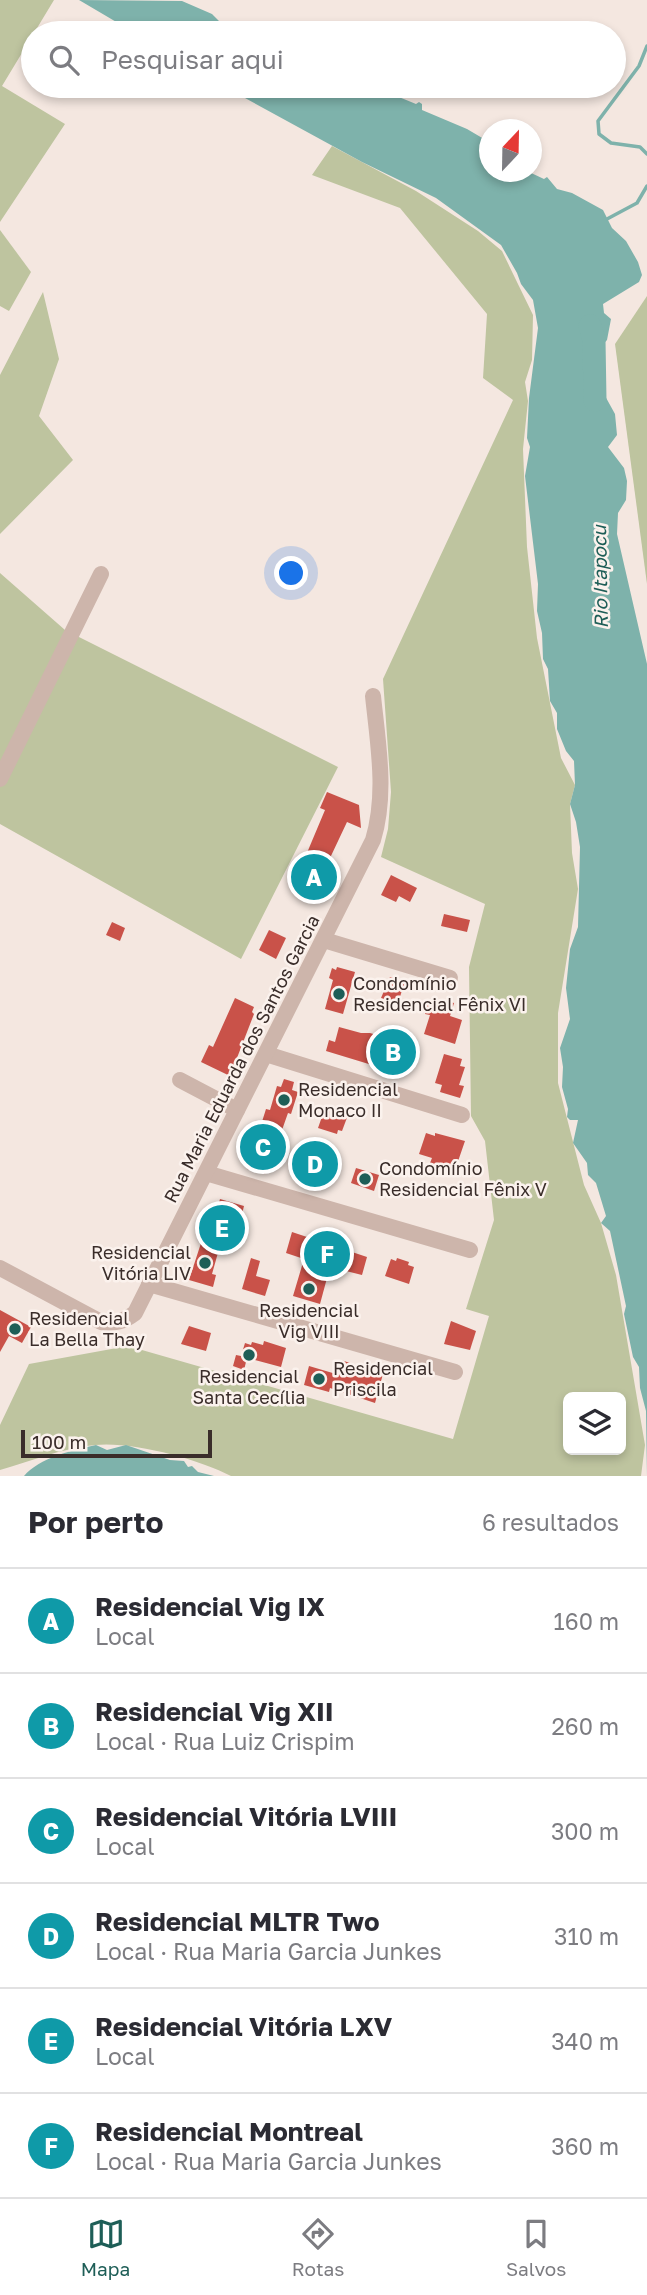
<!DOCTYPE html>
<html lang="pt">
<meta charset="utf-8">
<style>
:root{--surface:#fff;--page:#f7f7f7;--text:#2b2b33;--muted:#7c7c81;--line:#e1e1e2;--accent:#1e5e57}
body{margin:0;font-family:"Golos Text",sans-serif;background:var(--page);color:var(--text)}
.controls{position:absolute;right:21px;bottom:21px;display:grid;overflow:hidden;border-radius:10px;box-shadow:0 4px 10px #0003}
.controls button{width:63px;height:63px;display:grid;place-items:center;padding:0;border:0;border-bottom:2px solid var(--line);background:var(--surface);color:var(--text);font:35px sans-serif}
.compass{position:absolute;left:479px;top:119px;width:63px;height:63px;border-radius:50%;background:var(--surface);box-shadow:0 4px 10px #0003;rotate:22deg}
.scale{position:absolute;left:21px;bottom:18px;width:191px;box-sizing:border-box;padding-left:7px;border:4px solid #3a2d2a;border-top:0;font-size:19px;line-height:24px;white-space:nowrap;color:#3a2d2a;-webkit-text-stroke:5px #fbf2ed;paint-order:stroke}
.you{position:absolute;left:292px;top:574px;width:24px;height:24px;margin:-18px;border:5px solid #fff;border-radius:50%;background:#1a73e8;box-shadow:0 0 0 10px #1a73e833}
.badge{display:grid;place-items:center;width:46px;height:46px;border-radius:50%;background:var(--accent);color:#fff;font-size:23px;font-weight:700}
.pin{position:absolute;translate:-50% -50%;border:4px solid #fff;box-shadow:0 2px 7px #0006}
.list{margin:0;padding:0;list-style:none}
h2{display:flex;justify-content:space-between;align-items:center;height:91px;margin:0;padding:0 28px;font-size:30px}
h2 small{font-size:23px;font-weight:400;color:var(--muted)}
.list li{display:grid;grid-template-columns:46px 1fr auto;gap:21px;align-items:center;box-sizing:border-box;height:105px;padding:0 28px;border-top:2px solid var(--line)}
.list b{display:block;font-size:26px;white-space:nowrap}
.list p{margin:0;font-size:23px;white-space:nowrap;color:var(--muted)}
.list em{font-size:23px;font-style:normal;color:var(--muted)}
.icon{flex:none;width:38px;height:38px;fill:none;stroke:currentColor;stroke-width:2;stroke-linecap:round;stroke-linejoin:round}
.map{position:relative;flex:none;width:647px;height:1476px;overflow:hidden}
.search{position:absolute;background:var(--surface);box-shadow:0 4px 10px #0003;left:21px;right:21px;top:21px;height:77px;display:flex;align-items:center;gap:18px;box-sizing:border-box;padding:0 24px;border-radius:38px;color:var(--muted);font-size:26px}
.sheet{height:721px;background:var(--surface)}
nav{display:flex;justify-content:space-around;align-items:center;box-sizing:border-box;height:98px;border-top:2px solid var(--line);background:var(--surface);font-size:19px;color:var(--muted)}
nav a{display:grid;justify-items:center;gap:4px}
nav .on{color:var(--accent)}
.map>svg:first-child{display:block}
.green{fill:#bec49f;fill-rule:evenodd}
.water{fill:#7eb2ab}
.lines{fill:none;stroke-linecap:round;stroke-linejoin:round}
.stream{stroke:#7eb2ab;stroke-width:3.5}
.river{stroke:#7eb2ab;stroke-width:23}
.building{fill:#c95249}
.minor{stroke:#cdb5ab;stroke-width:16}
.poi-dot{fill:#1e5e57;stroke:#fbf2ed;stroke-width:2.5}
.labels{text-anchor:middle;stroke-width:5;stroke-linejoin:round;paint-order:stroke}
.poi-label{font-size:18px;fill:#3a2d2a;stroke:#fbf2ed;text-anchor:start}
.street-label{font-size:18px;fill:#3a2d2a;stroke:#fbf2ed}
.water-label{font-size:19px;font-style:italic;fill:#1e5e57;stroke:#fbf2ed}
</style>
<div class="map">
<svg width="647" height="1476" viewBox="0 0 647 1476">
<rect width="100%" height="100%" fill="#f4e7e0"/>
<!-- green -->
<g class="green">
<polygon points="0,0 54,0 2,86 65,124 0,222"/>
<path d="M332 146 416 191 478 231 502 251 533 315 532 360 525 382 528 401 523 449 527 547 537 638 561 758 575 785 570 804 572 853 578 889 558 1013V1083L584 1185 601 1223 616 1275 645 1445 641 1476H231C199 1459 131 1441 95 1445 63 1448 31 1461 0 1470V1425L29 1364 128 1346 453 1439 489 1316 466 1309 494 1220 485 1141 471 1116 469 967 485 904 381 857 388 829 391 792 383 679 513 400 483 378 487 314 400 208 312 175ZM568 1397H621V1450H568Z"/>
<polygon points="0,230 31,272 9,311 0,306"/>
<polygon points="43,292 59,359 39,416 73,460 0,534 0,375"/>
<polygon points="647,296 647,584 615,344"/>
<polygon points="0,573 65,630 338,767 241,959 0,824"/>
</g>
<!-- water -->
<g class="water">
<polygon points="79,0 182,1 212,14 219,21 240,33 135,33"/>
<polygon points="217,86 372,86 416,104 419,102 422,104 422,110 467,129 489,142 490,172 529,172 544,179 547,177 557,189 572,193 603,210 612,228 626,241 638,262 642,275 639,282 603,304 604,313 611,319 607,340 589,360 591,370 586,373 589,375 595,371 599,373 599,385 615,414 617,435 608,447 624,468 627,481 626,500 618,513 617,534 647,664 647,1476 646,1411 640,1388 639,1367 633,1357 624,1314 626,1306 610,1231 601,1223 606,1216 596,1183 588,1175 587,1163 573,1143 578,1120 570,1120 567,1117 568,1109 562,1087 563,1067 560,1048 570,1019 566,988 570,949 578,927 580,847 576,822 570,804 575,785 574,761 566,751 557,729 557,713 550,701 548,669 543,659 542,633 537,611 538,584 525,476 530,447 527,438 529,398 538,328 533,300 521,284 517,273 501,245 436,198 362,162 245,98"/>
<path d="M96 1445 107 1450 126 1445 170 1460 184 1461 188 1467 192 1466 198 1472 214 1476H24C39 1458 73 1450 96 1445Z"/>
</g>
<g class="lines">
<!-- stream -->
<g class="stream">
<polyline points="647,46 639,66 598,121 599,134 611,143 640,147 647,154"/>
<polyline points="607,219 637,203 647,186"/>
</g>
<!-- river -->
<polyline class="river" points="590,326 594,340 595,400"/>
</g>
<!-- building -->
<g class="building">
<polygon points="327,792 359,805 361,828 347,822 322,875 325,876 319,887 317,886 314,892 298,885 300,881 296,879 325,810 320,808"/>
<polygon points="391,875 417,888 410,902 399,896 396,902 381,895"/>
<polygon points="444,914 470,920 467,932 441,926"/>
<polygon points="112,922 125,928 120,941 106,935"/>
<polygon points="269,930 286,938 276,959 259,950"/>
<polygon points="337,967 355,972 343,1014 325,1009 333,980 329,978 332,968 336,970"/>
<polygon points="390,977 405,981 398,1003 381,998"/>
<polygon points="235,998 254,1007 252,1012 254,1014 230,1076 201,1062 209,1045 213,1047"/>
<polygon points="429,1000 444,1004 445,1000 454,1003 450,1016 462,1020 455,1044 424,1034 430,1015 425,1014"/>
<polygon points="339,1027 361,1033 370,1033 408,1044 402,1065 397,1063 396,1066 374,1060 372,1065 326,1051 329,1040 335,1042"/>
<polygon points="444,1054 462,1059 460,1066 465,1067 459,1085 464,1086 460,1098 440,1092 442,1085 435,1083"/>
<polygon points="284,1079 294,1082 292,1090 298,1092 291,1114 288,1113 282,1130 278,1129 265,1174 247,1169 266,1109 270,1110 277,1086 281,1087"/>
<polygon points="331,1106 343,1110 343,1113 348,1115 342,1131 338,1130 337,1134 318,1128 325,1108 330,1109"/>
<polygon points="426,1133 435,1136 435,1133 465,1141 455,1170 430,1163 432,1158 419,1154"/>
<polygon points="307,1149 331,1157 324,1180 300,1172"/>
<polygon points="356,1168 379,1175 374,1191 351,1183"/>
<polygon points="220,1199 244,1206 241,1218 236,1216 228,1244 221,1242 212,1274 216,1275 213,1287 189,1280 202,1240 208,1241"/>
<polygon points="292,1232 367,1257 362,1275 330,1267 320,1304 293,1296 304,1259 286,1253"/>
<polygon points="251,1258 260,1261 256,1276 270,1280 265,1296 242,1289"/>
<polygon points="397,1258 409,1262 408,1265 414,1267 409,1284 385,1276 391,1259 396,1261"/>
<polygon points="0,1310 31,1327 22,1343 9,1336 0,1352"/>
<polygon points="451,1321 476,1331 470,1350 444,1344"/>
<polygon points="189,1326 211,1333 206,1351 181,1344"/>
<polygon points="264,1341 286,1348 281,1367 247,1358 244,1370 233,1366 236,1355 241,1356 245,1343 251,1345 252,1342 263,1345"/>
<polygon points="341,1360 383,1374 375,1403 330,1388 329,1392 304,1385 309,1366 336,1374"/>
</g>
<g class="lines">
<!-- minor -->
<g class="minor">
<polyline points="0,779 101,574"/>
<polyline points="324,940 450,978"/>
<polyline points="266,1054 462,1115"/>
<polyline points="180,1080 237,1110"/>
<polyline points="206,1173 470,1250"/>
<path d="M0 1268 101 1322C115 1324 123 1322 135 1313L373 840C387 794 378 744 373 696"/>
<polyline points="149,1284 455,1372"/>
</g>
</g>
<!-- markers -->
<g class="poi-dot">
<circle cx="339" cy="994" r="7"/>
<circle cx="284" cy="1100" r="7"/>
<circle cx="365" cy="1179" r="7"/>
<circle cx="205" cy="1263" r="7"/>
<circle cx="309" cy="1289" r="7"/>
<circle cx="15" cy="1329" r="7"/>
<circle cx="249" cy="1355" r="7"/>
<circle cx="319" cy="1379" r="7"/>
</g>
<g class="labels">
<!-- poi labels -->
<g class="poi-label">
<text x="353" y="990">Condomínio<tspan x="353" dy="21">Residencial Fênix VI</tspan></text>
<text x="298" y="1096">Residencial<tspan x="298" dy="21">Monaco II</tspan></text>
<text x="379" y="1175">Condomínio<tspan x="379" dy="21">Residencial Fênix V</tspan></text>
<text x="191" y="1259" text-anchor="end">Residencial<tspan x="191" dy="21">Vitória LIV</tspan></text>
<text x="309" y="1317" text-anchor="middle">Residencial<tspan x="309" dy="21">Vig VIII</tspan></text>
<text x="29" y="1325">Residencial<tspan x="29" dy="21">La Bella Thay</tspan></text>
<text x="333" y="1375">Residencial<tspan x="333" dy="21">Priscila</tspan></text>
<text x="249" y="1383" text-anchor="middle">Residencial<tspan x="249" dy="21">Santa Cecília</tspan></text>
</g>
<!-- street labels -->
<g class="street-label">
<text transform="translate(242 1059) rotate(-63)" y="6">Rua Maria Eduarda dos Santos Garcia</text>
</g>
<!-- water labels -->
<g class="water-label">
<text transform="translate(600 577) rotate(-91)" y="7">Rio Itapocu</text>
</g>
</g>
</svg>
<div class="controls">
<button><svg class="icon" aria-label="layers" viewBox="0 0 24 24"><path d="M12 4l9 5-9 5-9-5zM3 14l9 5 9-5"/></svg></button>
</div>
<svg class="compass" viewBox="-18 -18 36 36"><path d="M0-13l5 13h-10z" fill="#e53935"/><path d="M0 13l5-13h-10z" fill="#7c7c81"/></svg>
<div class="scale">100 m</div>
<div class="you"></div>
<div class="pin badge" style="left:314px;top:877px;background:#0f9aa8">A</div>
<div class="pin badge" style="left:393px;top:1052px;background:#0f9aa8">B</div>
<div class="pin badge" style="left:263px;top:1147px;background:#0f9aa8">C</div>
<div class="pin badge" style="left:315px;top:1164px;background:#0f9aa8">D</div>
<div class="pin badge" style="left:222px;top:1228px;background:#0f9aa8">E</div>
<div class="pin badge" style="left:327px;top:1254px;background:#0f9aa8">F</div>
<div class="search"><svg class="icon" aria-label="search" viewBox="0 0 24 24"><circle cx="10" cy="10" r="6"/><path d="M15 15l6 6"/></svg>Pesquisar aqui</div>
</div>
<section class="sheet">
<h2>Por perto<small>6 resultados</small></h2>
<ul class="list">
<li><span class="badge" style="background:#0f9aa8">A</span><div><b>Residencial Vig IX</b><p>Local</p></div><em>160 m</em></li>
<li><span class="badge" style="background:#0f9aa8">B</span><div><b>Residencial Vig XII</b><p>Local · Rua Luiz Crispim</p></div><em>260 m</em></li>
<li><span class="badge" style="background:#0f9aa8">C</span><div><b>Residencial Vitória LVIII</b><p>Local</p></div><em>300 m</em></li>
<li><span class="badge" style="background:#0f9aa8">D</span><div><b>Residencial MLTR Two</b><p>Local · Rua Maria Garcia Junkes</p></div><em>310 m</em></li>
<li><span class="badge" style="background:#0f9aa8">E</span><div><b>Residencial Vitória LXV</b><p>Local</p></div><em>340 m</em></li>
<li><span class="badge" style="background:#0f9aa8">F</span><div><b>Residencial Montreal</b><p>Local · Rua Maria Garcia Junkes</p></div><em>360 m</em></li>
</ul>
</section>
<nav>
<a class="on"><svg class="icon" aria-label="map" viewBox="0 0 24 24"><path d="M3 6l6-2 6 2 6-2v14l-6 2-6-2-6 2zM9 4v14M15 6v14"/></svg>Mapa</a>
<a><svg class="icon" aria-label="directions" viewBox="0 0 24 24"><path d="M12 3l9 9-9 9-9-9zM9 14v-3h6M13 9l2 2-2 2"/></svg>Rotas</a>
<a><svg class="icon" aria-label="saved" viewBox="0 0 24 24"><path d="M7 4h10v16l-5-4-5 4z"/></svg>Salvos</a>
</nav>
